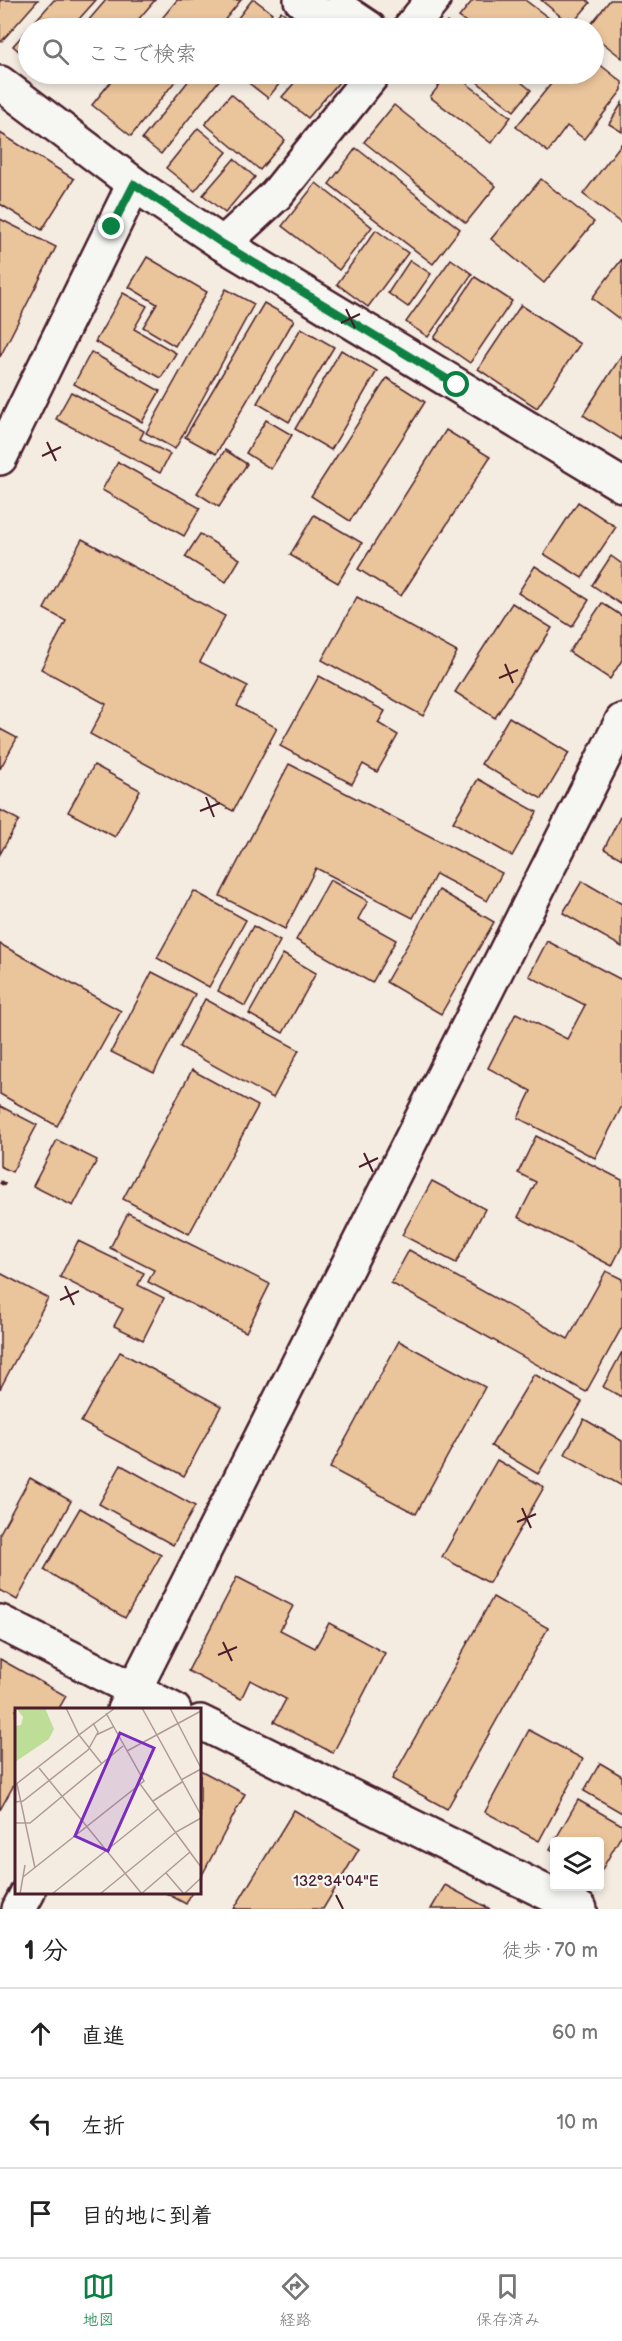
<!DOCTYPE html>
<html lang="ja">
<meta charset="utf-8">
<style>
:root{--surface:#fff;--page:#f6f6f6;--text:#222;--muted:#767676;--line:#e0e0e0;--accent:#0b8043}
body{margin:0;font-family:"Balsamiq Sans","Klee One",sans-serif;background:var(--page);color:var(--text)}
.controls{position:absolute;right:18px;bottom:18px;display:grid;overflow:hidden;border-radius:6px;box-shadow:0 3px 9px #0003}
.controls button{width:54px;height:54px;display:grid;place-items:center;padding:0;border:0;border-bottom:2px solid var(--line);background:var(--surface);color:var(--text);font:30px sans-serif}
.stop{position:absolute;width:18px;height:18px;margin:-14px;border:4px solid #0b8043;border-radius:50%;background:#fff}
.stop.end{background:#0b8043;border-color:#fff;box-shadow:0 2px 6px #0008}
.list{margin:0;padding:0;list-style:none}
h2{display:flex;justify-content:space-between;align-items:center;height:78px;margin:0;padding:0 24px;font-size:26px}
h2 small{font-size:20px;font-weight:400;color:var(--muted)}
.list li{display:grid;grid-template-columns:39px 1fr auto;gap:18px;align-items:center;box-sizing:border-box;height:90px;padding:0 24px;border-top:2px solid var(--line)}
.list b{display:block;font-size:22px;white-space:nowrap}
.list em{font-size:20px;font-style:normal;color:var(--muted)}
.icon{flex:none;width:33px;height:33px;fill:none;stroke:currentColor;stroke-width:2;stroke-linecap:round;stroke-linejoin:round}
.map{position:relative;flex:none;width:622px;height:1909px;overflow:hidden}
.search{position:absolute;background:var(--surface);box-shadow:0 3px 9px #0003;left:18px;right:18px;top:18px;height:66px;display:flex;align-items:center;gap:15px;box-sizing:border-box;padding:0 21px;border-radius:33px;color:var(--muted);font-size:22px}
.sheet{height:348px;background:var(--surface)}
nav{display:flex;justify-content:space-around;align-items:center;box-sizing:border-box;height:84px;border-top:2px solid var(--line);background:var(--surface);font-size:16px;color:var(--muted)}
nav a{display:grid;justify-items:center;gap:3px}
nav .on{color:var(--accent)}
.map>svg:first-child{display:block}
.building{fill:#eac49b;stroke:#4a1f2b;stroke-width:1.5}
.lines{fill:none;stroke-linecap:round;stroke-linejoin:round}
.minor-casing{stroke:#4a1f2b;stroke-width:38}
.path{stroke:#4a1f2b;stroke-width:4;stroke-dasharray:6 4.5;stroke-linecap:butt}
.minor{stroke:#f6f6f2;stroke-width:33}
.route{stroke:#0b8043;stroke-width:8}
.ticks{fill:none;stroke:#4a1f2b;stroke-width:2}
.inset-road{fill:none;stroke:#b09a98;stroke-width:1.5}
.view{fill:#7b2cbf;fill-opacity:0.15;stroke:#7b2cbf;stroke-width:3}
.inset-edge{fill:none;stroke:#4a1f2b;stroke-width:3}
.ticks-label{font-size:15px;text-anchor:middle;fill:#4a1f2b;stroke:#f6f6f2;stroke-width:4.5;stroke-linejoin:round;paint-order:stroke}
</style>
<div class="map">
<svg width="622" height="1909" viewBox="0 0 622 1909">
<rect width="100%" height="100%" fill="#f4ece1"/>
<filter id="ink" filterUnits="userSpaceOnUse"><feTurbulence type="fractalNoise" baseFrequency=".0167" numOctaves="2"/><feDisplacementMap in="SourceGraphic" scale="12" xChannelSelector="R" yChannelSelector="G"/><feConvolveMatrix kernelMatrix="1 2 1 2 8 2 1 2 1" color-interpolation-filters="sRGB"/></filter>
<g filter="url(#ink)">
<!-- building -->
<g class="building">
<polygon points="0,0 38,0 1,42 0,41"/>
<polygon points="54,0 96,0 71,28 29,28"/>
<polygon points="106,0 155,0 131,28 82,28"/>
<polygon points="177,0 241,0 218,28 154,28"/>
<polygon points="252,0 255,0 272,13 260,28 230,28"/>
<polygon points="473,0 525,0 562,28 475,28 459,17"/>
<polygon points="541,0 587,0 590,3 571,25"/>
<polygon points="610,0 622,0 622,58 594,36 594,28 588,28"/>
<polygon points="281,11 304,28 267,28"/>
<polygon points="447,22 456,28 442,28"/>
<polygon points="28,29 28,59 13,46"/>
<polygon points="594,60 622,82 622,90 584,139 567,126 548,152 516,127 559,74 594,74"/>
<polygon points="117,74 181,74 131,136 92,105"/>
<polygon points="194,74 224,74 161,154 142,139"/>
<polygon points="237,74 287,74 268,98"/>
<polygon points="302,74 346,74 308,118 282,97"/>
<polygon points="448,74 454,74 511,117 491,143 430,97"/>
<polygon points="467,74 511,74 531,90 514,111"/>
<polygon points="231,94 285,140 260,170 205,124"/>
<polygon points="622,103 622,132 609,124"/>
<polygon points="394,105 496,186 466,223 364,142"/>
<polygon points="198,128 227,152 195,191 166,168"/>
<polygon points="0,133 74,179 42,230 0,204"/>
<polygon points="622,143 622,224 583,194"/>
<polygon points="356,148 460,229 433,264 329,184"/>
<polygon points="234,159 255,177 225,213 203,195"/>
<polygon points="541,179 594,222 544,283 491,239"/>
<polygon points="316,183 372,227 339,270 282,226"/>
<polygon points="0,219 56,247 0,357"/>
<polygon points="376,230 408,253 368,307 337,284"/>
<polygon points="147,257 207,292 175,346 143,327 157,304 129,287"/>
<polygon points="451,259 472,274 428,337 406,322"/>
<polygon points="622,259 622,321 592,298"/>
<polygon points="410,260 431,274 408,307 388,293"/>
<polygon points="475,277 512,301 470,363 434,338"/>
<polygon points="226,289 254,304 175,449 146,433"/>
<polygon points="123,293 147,306 134,329 176,353 161,378 95,342"/>
<polygon points="264,303 294,320 216,454 185,437"/>
<polygon points="521,305 580,344 537,408 478,369"/>
<polygon points="301,328 334,347 289,422 257,403"/>
<polygon points="341,350 377,371 331,450 295,429"/>
<polygon points="91,352 160,391 142,422 74,384"/>
<polygon points="622,355 622,440 583,415"/>
<polygon points="387,378 425,402 350,521 311,496"/>
<polygon points="71,392 144,431 140,439 170,454 160,473 56,419"/>
<polygon points="266,420 292,435 271,469 246,453"/>
<polygon points="446,430 490,457 401,596 358,569"/>
<polygon points="225,450 247,464 219,507 197,493"/>
<polygon points="118,462 200,508 184,536 102,490"/>
<polygon points="578,502 616,527 582,578 544,554"/>
<polygon points="314,515 362,543 338,583 290,555"/>
<polygon points="200,534 240,559 226,582 185,557"/>
<polygon points="82,539 225,616 200,662 248,686 237,706 277,728 233,811 90,734 106,704 41,669 66,621 44,609"/>
<polygon points="611,556 622,564 622,605 592,585"/>
<polygon points="535,566 589,600 572,627 518,593"/>
<polygon points="357,597 457,652 423,716 322,660"/>
<polygon points="512,603 552,628 495,718 455,692"/>
<polygon points="602,603 622,616 622,660 610,679 569,652"/>
<polygon points="319,676 385,711 378,723 398,735 377,772 363,764 352,784 280,746"/>
<polygon points="509,717 569,753 542,799 481,764"/>
<polygon points="0,729 17,738 0,769"/>
<polygon points="289,764 502,873 487,901 436,874 413,918 316,868 285,929 220,896"/>
<polygon points="94,765 140,790 115,837 68,812"/>
<polygon points="478,779 537,812 512,856 453,822"/>
<polygon points="0,810 19,820 0,854"/>
<polygon points="620,817 622,818 622,859 604,849"/>
<polygon points="330,880 368,901 358,919 396,940 372,983 296,940"/>
<polygon points="582,881 622,904 622,947 563,913"/>
<polygon points="439,890 494,922 441,1014 386,982"/>
<polygon points="194,891 246,920 209,987 157,958"/>
<polygon points="253,926 280,941 245,1006 218,991"/>
<polygon points="547,941 622,980 622,1106 595,1158 518,1118 531,1091 488,1068 516,1013 567,1039 585,1005 529,976"/>
<polygon points="0,944 121,1011 57,1126 0,1094"/>
<polygon points="283,954 316,973 283,1033 249,1014"/>
<polygon points="152,972 195,994 154,1073 111,1052"/>
<polygon points="205,999 299,1050 273,1098 180,1047"/>
<polygon points="192,1070 258,1106 189,1234 123,1199"/>
<polygon points="0,1106 37,1125 12,1172 0,1166"/>
<polygon points="536,1136 622,1180 622,1246 612,1266 518,1217 536,1182 518,1173"/>
<polygon points="57,1140 97,1160 73,1206 33,1186"/>
<polygon points="432,1181 485,1209 456,1263 402,1235"/>
<polygon points="128,1213 270,1284 246,1332 148,1282 154,1270 110,1248"/>
<polygon points="78,1241 144,1273 138,1285 164,1298 143,1340 114,1326 123,1309 60,1277"/>
<polygon points="409,1250 568,1339 606,1271 622,1279 622,1327 586,1392 391,1283"/>
<polygon points="0,1273 48,1298 0,1389"/>
<polygon points="399,1341 485,1387 416,1514 330,1468"/>
<polygon points="120,1352 221,1406 184,1476 81,1422"/>
<polygon points="622,1352 622,1397 603,1387"/>
<polygon points="534,1374 582,1402 538,1474 491,1446"/>
<polygon points="584,1419 622,1441 622,1486 565,1454"/>
<polygon points="497,1460 544,1487 489,1583 442,1557"/>
<polygon points="121,1465 195,1506 173,1545 99,1504"/>
<polygon points="30,1478 71,1501 17,1600 0,1590 0,1533"/>
<polygon points="80,1508 161,1555 125,1618 44,1570"/>
<polygon points="237,1577 293,1606 280,1630 315,1648 329,1623 385,1653 333,1753 274,1722 286,1699 250,1680 241,1699 188,1671"/>
<polygon points="493,1597 548,1628 447,1809 392,1779"/>
<polygon points="0,1659 66,1696 58,1710 16,1710 16,1781 0,1810"/>
<polygon points="529,1730 583,1759 539,1841 485,1812"/>
<polygon points="600,1763 622,1776 622,1813 584,1791"/>
<polygon points="200,1770 245,1794 200,1879"/>
<polygon points="578,1800 622,1825 622,1834 600,1873 600,1842 554,1842 554,1851 550,1849"/>
<polygon points="294,1810 359,1849 323,1909 234,1909"/>
<polygon points="445,1885 490,1909 431,1909"/>
<polygon points="164,1892 192,1892 186,1904"/>
</g>
<g class="lines">
<!-- minor casing -->
<g class="minor-casing">
<g id="minor">
<polyline points="301,0 323,18 345,12 369,28"/>
<polyline points="410,28 433,0"/>
<polyline points="0,83 134,184 223,244 622,485"/>
<polyline points="223,244 276,195 373,74"/>
<polyline points="0,458 134,184"/>
<polyline points="0,1622 174,1710"/>
<polyline points="124,1710 622,721"/>
<polyline points="200,1722 580,1909"/>
<polyline points="19,1909 28,1892"/>
</g>
</g>
<!-- path -->
<polyline class="path" points="0,1182 6,1185"/>
<!-- minor -->
<use href="#minor" class="minor"/>
</g>
</g>
<g class="lines" filter="url(#ink)">
<!-- route -->
<polyline class="route" points="112,227 134,184 223,244 457,385"/>
</g>
<!-- ticks -->
<path class="ticks" d="M346 309 355 328M341 323 360 314M47 442 56 461M42 456 61 447M505 664 513 683M499 678 518 670M206 797 214 817M200 811 220 803M364 1153 373 1172M359 1167 378 1158M65 1286 74 1305M60 1300 79 1291M522 1508 531 1528M517 1522 536 1514M223 1642 232 1661M218 1655 237 1647M336 1895 343 1909"/>
<!-- overview -->
<g transform="translate(15 1708)">
<rect width="186" height="186" fill="#f4ece1"/>
<path d="M1 0H30L39 21 34 31 0 54V18L6 17 8 9Z" fill="#bedd96"/>
<path class="inset-road" d="M127 0 186 107M155 0 186 60M81 27 98 19M112 43 186 3M87 56 64 27 100 0M24 60 127 186M166 72 186 61M2 76 20 160M125 76 186 159M0 77 64 27 51 0M138 93 167 74M0 94 8 93 73 42 83 24 78 15M0 115H15L108 38M151 165 169 186M8 169 129 73 91 5M5 186 10 157M37 186 143 101M85 186 161 124 186 110M126 186 175 144M169 186 186 170"/>
<path class="view" d="M105 25 139 40 93 143 60 128Z"/>
<rect width="186" height="186" class="inset-edge"/>
</g>
<g class="ticks-label">
<text x="336" y="1886">132°34'04"E</text>
</g>
</svg>
<div class="controls">
<button><svg class="icon" aria-label="layers" viewBox="0 0 24 24"><path d="M12 4l9 5-9 5-9-5zM3 14l9 5 9-5"/></svg></button>
</div>
<div class="stop" style="left:457px;top:385px"></div>
<div class="stop end" style="left:112px;top:227px"></div>
<div class="search"><svg class="icon" aria-label="search" viewBox="0 0 24 24"><circle cx="10" cy="10" r="6"/><path d="M15 15l6 6"/></svg>ここで検索</div>
</div>
<section class="sheet">
<h2>1 分<small>徒歩 · 70 m</small></h2>
<ul class="list">
<li><svg class="icon" aria-label="ahead" viewBox="0 0 24 24"><path d="M12 20V5M6 11l6-6 6 6"/></svg><div><b>直進</b></div><em>60 m</em></li>
<li><svg class="icon" aria-label="left" viewBox="0 0 24 24"><path d="M17 20v-9H6M10 6l-5 5 5 5"/></svg><div><b>左折</b></div><em>10 m</em></li>
<li><svg class="icon" aria-label="arrive" viewBox="0 0 24 24"><path d="M6 21V4h12l-3 4 3 4H6"/></svg><div><b>目的地に到着</b></div></li>
</ul>
</section>
<nav>
<a class="on"><svg class="icon" aria-label="map" viewBox="0 0 24 24"><path d="M3 6l6-2 6 2 6-2v14l-6 2-6-2-6 2zM9 4v14M15 6v14"/></svg>地図</a>
<a><svg class="icon" aria-label="directions" viewBox="0 0 24 24"><path d="M12 3l9 9-9 9-9-9zM9 14v-3h6M13 9l2 2-2 2"/></svg>経路</a>
<a><svg class="icon" aria-label="saved" viewBox="0 0 24 24"><path d="M7 4h10v16l-5-4-5 4z"/></svg>保存済み</a>
</nav>
